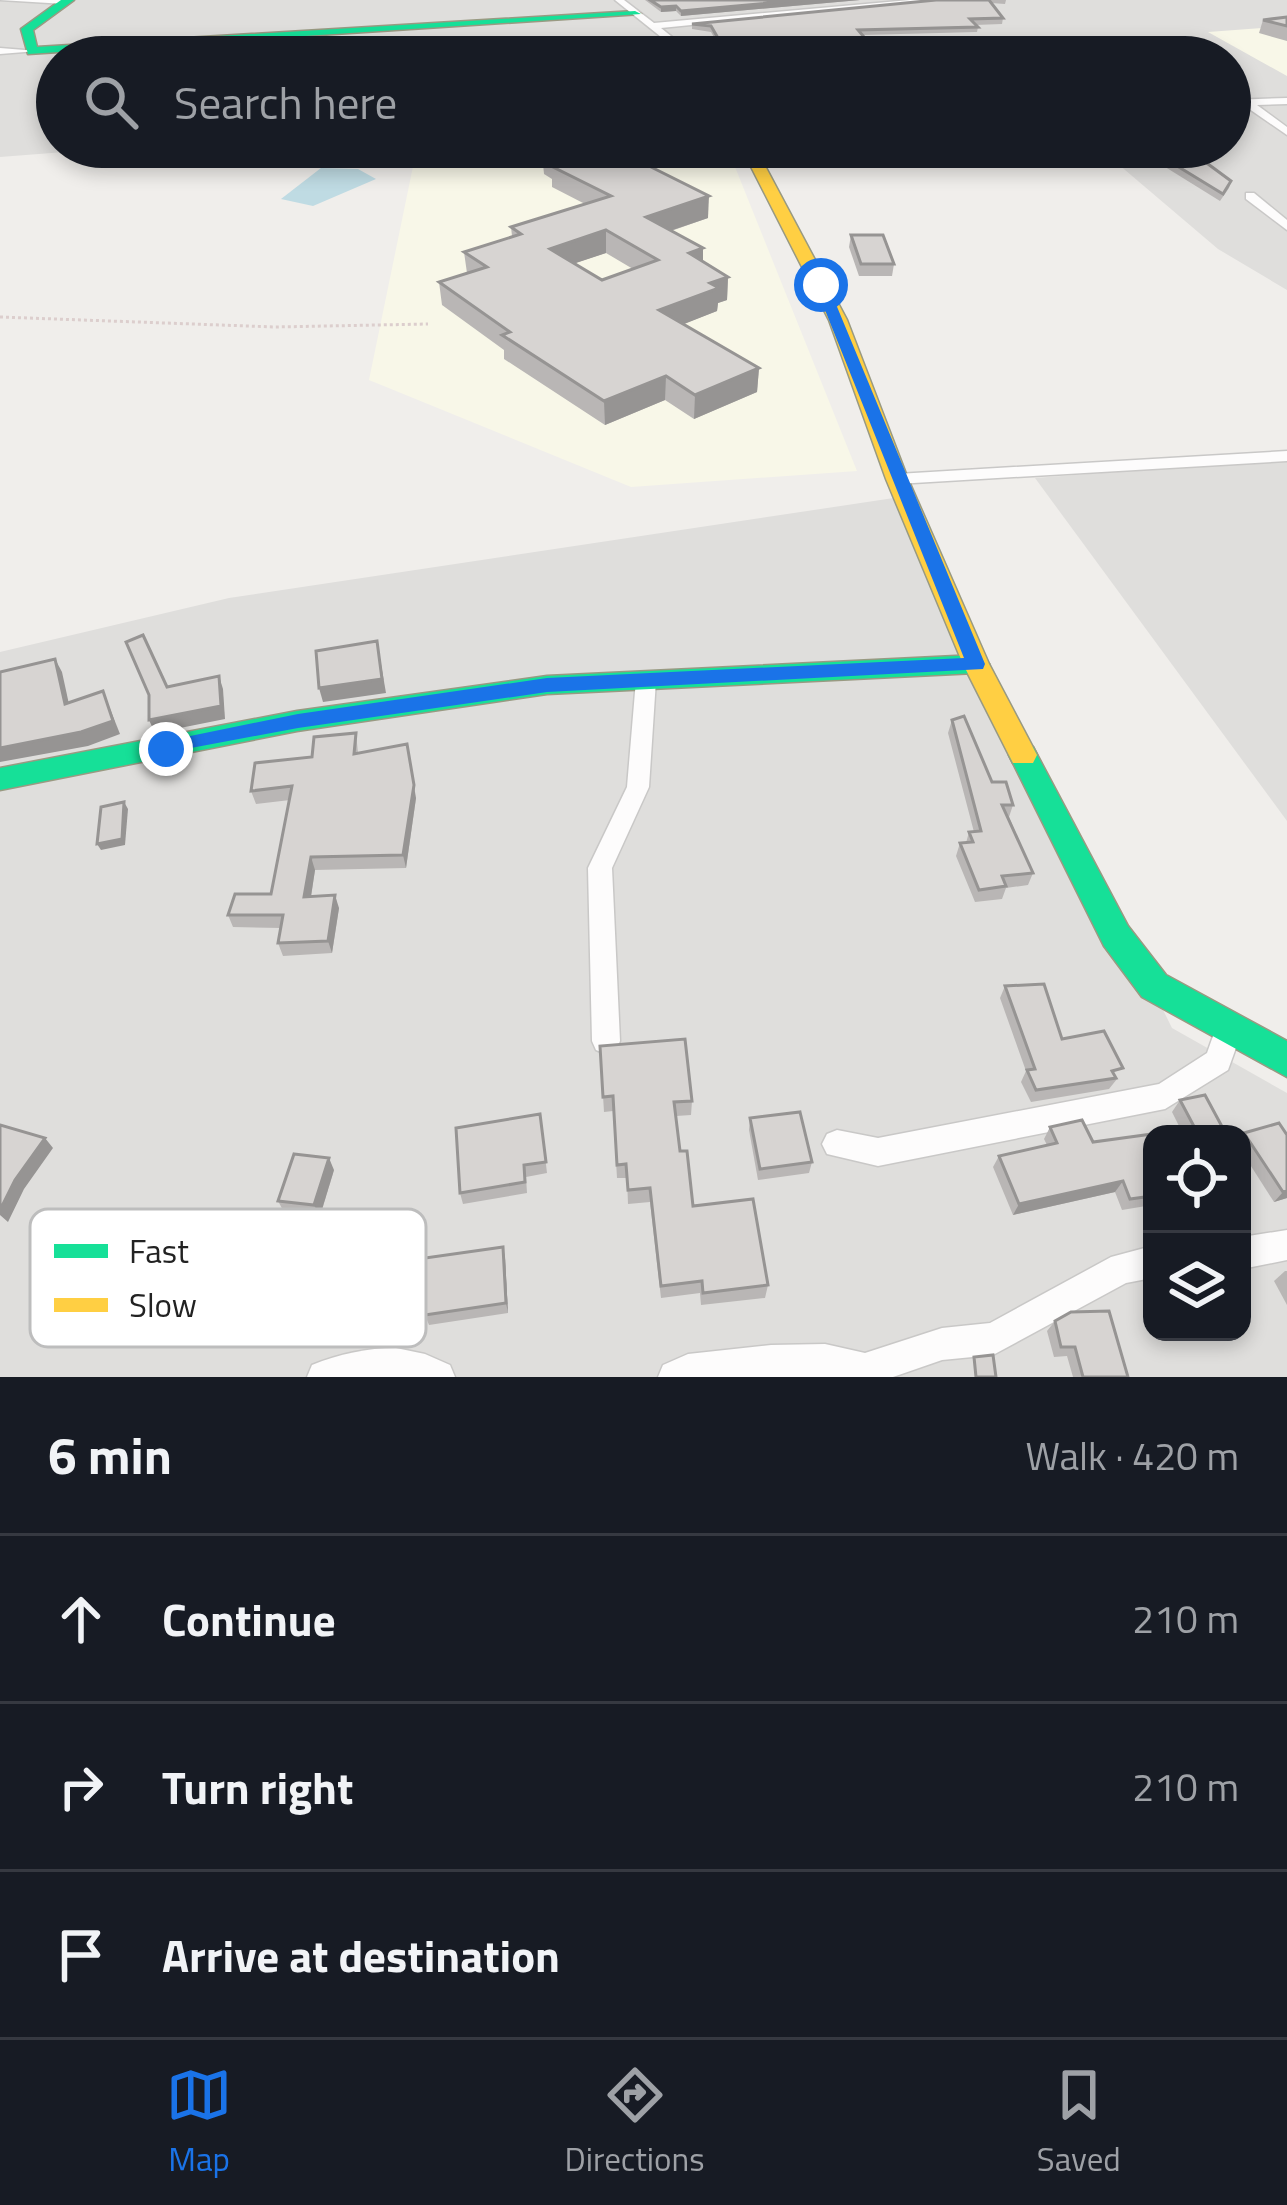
<!DOCTYPE html>
<meta charset="utf-8">
<style>
:root{--surface:#171b24;--page:#242831;--text:#f1f3f6;--muted:#9ea1a6;--line:#363941;--accent:#1a73e8}
body{margin:0;font-family:"Titillium Web",sans-serif;background:var(--page);color:var(--text)}
.controls{position:absolute;right:36px;bottom:36px;display:grid;overflow:hidden;border-radius:24px;box-shadow:0 6px 18px #0003}
.controls button{width:108px;height:108px;display:grid;place-items:center;padding:0;border:0;border-bottom:3px solid var(--line);background:var(--surface);color:var(--text);font:60px sans-serif}
.stop{position:absolute;width:36px;height:36px;margin:-27px;border:9px solid #1a73e8;border-radius:50%;background:#fff}
.stop.end{background:#1a73e8;border-color:#fff;box-shadow:0 3px 12px #0008}
.list{margin:0;padding:0;list-style:none}
h2{display:flex;justify-content:space-between;align-items:center;height:156px;margin:0;padding:0 48px;font-size:51px}
h2 small{font-size:39px;font-weight:400;color:var(--muted)}
.list li{display:grid;grid-template-columns:78px 1fr auto;gap:36px;align-items:center;box-sizing:border-box;height:168px;padding:0 48px;border-top:3px solid var(--line)}
.list b{display:block;font-size:45px;white-space:nowrap}
.list em{font-size:39px;font-style:normal;color:var(--muted)}
.icon{flex:none;width:66px;height:66px;fill:none;stroke:currentColor;stroke-width:2;stroke-linecap:round;stroke-linejoin:round}
.map{position:relative;flex:none;width:1287px;height:1377px;overflow:hidden}
.search{position:absolute;background:var(--surface);box-shadow:0 6px 18px #0003;left:36px;right:36px;top:36px;height:132px;display:flex;align-items:center;gap:30px;box-sizing:border-box;padding:0 42px;border-radius:66px;color:var(--muted);font-size:45px}
.sheet{height:660px;background:var(--surface)}
nav{display:flex;justify-content:space-around;align-items:center;box-sizing:border-box;height:168px;border-top:3px solid var(--line);background:var(--surface);font-size:33px;color:var(--muted)}
nav a{display:grid;justify-items:center;gap:6px}
nav .on{color:var(--accent)}
.map>svg:first-child{display:block}
.residential{fill:#dfdedc;fill-rule:evenodd}
.education{fill:#f8f7e8}
.water{fill:#bfdbe3}
.lines{fill:none;stroke-linecap:round;stroke-linejoin:round}
.street-casing{stroke:#c9c8c7;stroke-width:3}
.fast-casing{stroke:#999a82;stroke-width:3}
.slow-casing{stroke:#999a82;stroke-width:3}
.path{stroke:#dccecd;stroke-width:3;stroke-dasharray:3 3;stroke-linecap:butt}
.street{fill:#fdfcfc;fill-rule:evenodd}
.fast{fill:#16e098;fill-rule:evenodd}
.slow{fill:#ffcf43;fill-rule:evenodd}
.wall{fill:#b9b6b5;fill-rule:evenodd}
.shaded-wall{fill:#969493}
.building{fill:#d7d4d2;stroke:#969493;stroke-width:3;fill-rule:evenodd}
.route{fill:#1a73e8}
.key{fill:#fff;stroke:#bdbdbd;stroke-width:3}
.key-label{font-size:33px;fill:#222}
</style>
<div class="map">
<svg width="1287" height="1377" viewBox="0 0 1287 1377">
<rect width="100%" height="100%" fill="#f0eeeb"/>
<!-- residential -->
<g class="residential">
<polygon points="0,0 1287,0 1287,290 1218,249 1098,147 1230,147 1230,57 57,57 57,147 129,147 0,157"/>
<polygon points="1287,459 1287,821 1035,478"/>
<path d="M907 496 1172 1028 1287 1093V1377H0V652L229 598ZM1152 1134H1242V1332H1152Z"/>
</g>
<!-- education -->
<g class="education">
<polygon points="1287,26 1287,76 1208,32"/>
<polygon points="522,147 727,147 857,471 631,487 369,380 416,152"/>
</g>
<!-- water -->
<polygon class="water" points="321,168 358,169 376,179 313,206 281,199"/>
<g class="lines">
<!-- street casing -->
<g class="street-casing">
<g id="street">
<polygon points="0,0 69,0 69,1 65,4"/>
<polygon points="615,0 624,0 654,23 910,0 943,0 661,28 697,57 686,57"/>
<polygon points="0,48 37,51 0,54"/>
<polygon points="1287,98 1287,104 1257,105 1287,127 1287,135 1245,106 1230,106 1230,100"/>
<polygon points="1246,193 1254,193 1287,220 1287,230 1246,199"/>
<polygon points="1287,451 1287,461 897,484 888,479 897,474"/>
<polygon points="646,673 656,680 649,787 612,868 620,1041 616,1050 606,1054 596,1050 592,1041 588,868 627,787 636,680"/>
<polygon points="1228,1019 1238,1022 1242,1031 1228,1070 1165,1109 878,1166 827,1154 822,1144 827,1134 837,1130 878,1138 1159,1084 1207,1053 1218,1022"/>
<polygon points="1287,1230 1287,1260 1242,1269 1242,1237"/>
<polygon points="1152,1246 1152,1278 1126,1283 993,1355 942,1360 893,1377 658,1377 663,1365 688,1354 771,1345 825,1344 865,1353 942,1328 990,1323 1111,1257"/>
<path d="M396 1348 425 1354 450 1365 455 1377H307L312 1365C339 1354 367 1348 396 1348Z"/>
</g>
</g>
<!-- fast casing -->
<g class="fast-casing">
<g id="fast">
<polygon points="61,0 74,0 33,30 37,47 635,11 641,14 28,54 21,29"/>
<polygon points="976,655 989,664 976,673 547,694 297,731 0,790 0,768 297,711 547,676"/>
<polygon points="1023,744 1033,747 1128,926 1166,975 1287,1041 1287,1077 1142,997 1104,946 1009,755 1013,747"/>
</g>
</g>
<!-- slow casing -->
<g class="slow-casing">
<polygon id="slow" points="741,147 755,147 847,320 908,479 989,664 1037,755 1033,763 1013,763 963,664 886,479 829,320"/>
</g>
<!-- path -->
<polyline class="path" points="0,317 275,327 428,324"/>
<!-- street -->
<use href="#street" class="street"/>
<!-- fast -->
<use href="#fast" class="fast"/>
<!-- slow -->
<use href="#slow" class="slow"/>
</g>
<!-- wall -->
<g class="wall">
<polygon points="645,0 860,0 681,16 676,11 661,12"/>
<polygon points="936,0 1006,0 1005,4 991,3 1003,18 1002,24 975,25 978,27 977,32 862,35 881,57 725,57 711,32 692,29 692,24"/>
<polygon points="1287,17 1287,41 1259,33 1263,20"/>
<polygon points="1133,147 1185,147 1231,181 1229,188 1220,201"/>
<path d="M542 153 708 218 671 231 703 248V262L728 277 727 300 718 303 717 311 683 324 759 368 757 392 694 419 665 400 605 425 504 359V350L442 305 439 282 467 273 464 252 512 236 511 227 585 204 552 187V179L544 174ZM606 253 633 269 602 280 575 263Z"/>
<polygon points="851,235 894,264 892,276 859,276 849,247"/>
<polygon points="952,720 992,782 1013,805 1009,817 1033,873 1028,885 1006,888 1002,899 975,902 956,856 960,843 966,843 969,832 974,832 948,733"/>
<polygon points="356,733 358,753 416,798 406,868 315,870 311,897 339,908 332,953 283,956 278,943 281,928 233,927 228,915 271,894 290,800 256,804 251,791"/>
<polygon points="1005,986 1062,1039 1117,1079 1109,1089 1031,1102 1021,1082 1026,1071 1000,998"/>
<polygon points="600,1046 692,1101 691,1115 676,1116 680,1151 693,1206 768,1285 765,1298 701,1305 700,1293 661,1298 650,1202 628,1204 627,1178 617,1178 613,1111 604,1112"/>
<polygon points="1180,1100 1226,1134 1183,1134 1172,1112"/>
<polygon points="540,1114 547,1173 526,1177 527,1193 463,1204 460,1193"/>
<polygon points="750,1118 812,1162 809,1173 758,1180 749,1130"/>
<polygon points="1050,1127 1093,1142 1152,1134 1152,1205 1122,1210 1115,1192 1013,1215 993,1167 999,1156 1047,1145 1044,1139"/>
<polygon points="1244,1133 1287,1135 1287,1198 1274,1202 1242,1152 1242,1136"/>
<polygon points="334,1170 320,1216 284,1212 278,1201"/>
<polygon points="505,1258 508,1313 429,1325 425,1315"/>
<polygon points="1285,1271 1287,1271 1287,1305 1274,1281"/>
<polygon points="1055,1321 1128,1377 1073,1377 1067,1356 1054,1357 1047,1331"/>
</g>
<!-- shaded-wall -->
<g class="shaded-wall">
<polygon points="801,0 860,0 681,16 681,11"/>
<polygon points="676,6 676,11 661,12 661,7"/>
<polygon points="709,196 708,218 646,239 646,217"/>
<polygon points="606,230 606,253 552,271 550,249"/>
<polygon points="703,248 703,270 689,253"/>
<polygon points="728,277 727,300 718,303 717,311 659,334 659,310 710,283"/>
<polygon points="759,368 757,392 694,419 695,395"/>
<polygon points="666,376 665,400 605,425 604,401"/>
<polygon points="377,641 386,693 323,702 319,688"/>
<polygon points="55,659 62,672 72,718 65,704"/>
<polygon points="219,676 223,689 225,719 155,733 149,720"/>
<polygon points="103,691 120,734 88,746 0,762 0,748"/>
<polygon points="407,744 416,798 406,868 403,855"/>
<polygon points="124,802 128,809 125,845 101,850 97,844"/>
<polygon points="311,857 315,870 309,909 304,897"/>
<polygon points="335,895 339,908 332,953 328,941"/>
<polygon points="45,1138 53,1148 24,1189 8,1222 0,1215 0,1210 15,1180"/>
<polygon points="329,1158 334,1170 320,1216 314,1205"/>
<polygon points="1123,1181 1115,1192 1013,1215 1019,1204"/>
<polygon points="1287,1191 1287,1198 1274,1202 1283,1192"/>
<polygon points="503,1247 505,1258 508,1313 506,1303"/>
</g>
<!-- building -->
<g class="building">
<polygon points="650,0 801,0 681,11 676,6 661,7"/>
<polygon points="936,0 989,0 1003,18 970,19 978,27 858,30 881,57 729,57 711,26 692,24"/>
<polygon points="1287,17 1287,26 1263,20"/>
<path d="M566 147H575L597 159 621 152 709 196 646 217 703 248 689 253 728 277 710 283 719 288 659 310 759 368 695 395 666 376 604 401 502 335 510 332 439 282 487 267 464 252 521 234 511 227 611 196 551 166 560 163 542 153ZM606 230 658 260 602 280 550 249Z"/>
<polygon points="1146,147 1185,147 1231,181 1223,194"/>
<polygon points="851,235 883,235 894,264 861,264"/>
<polygon points="143,635 167,687 219,676 221,706 149,720 149,695 126,642"/>
<polygon points="377,641 382,679 319,688 316,651"/>
<polygon points="55,659 65,704 103,691 113,721 81,732 0,748 0,672"/>
<polygon points="964,716 992,782 1006,782 1013,805 1002,805 1033,873 1002,876 1006,886 979,890 960,843 973,842 969,832 981,831 952,720"/>
<polygon points="356,733 354,754 407,744 414,785 403,855 311,857 304,897 335,895 328,941 278,943 283,915 228,915 235,894 271,894 292,786 251,791 255,763 312,757 314,737"/>
<polygon points="124,802 122,839 97,844 101,807"/>
<polygon points="1044,984 1062,1039 1104,1031 1123,1068 1112,1071 1116,1078 1036,1090 1027,1070 1035,1069 1005,986"/>
<polygon points="685,1039 692,1101 674,1102 680,1151 687,1151 693,1206 753,1199 768,1285 703,1293 702,1281 661,1286 650,1188 628,1190 626,1164 617,1165 613,1096 603,1097 600,1046"/>
<polygon points="1205,1095 1226,1134 1198,1134 1180,1100"/>
<polygon points="800,1112 812,1162 760,1169 750,1118"/>
<polygon points="540,1114 546,1162 524,1165 525,1182 460,1193 456,1128"/>
<polygon points="1082,1120 1093,1142 1152,1134 1152,1196 1130,1199 1123,1181 1019,1204 999,1156 1057,1143 1050,1127"/>
<polygon points="1279,1123 1287,1135 1287,1191 1283,1192 1244,1133"/>
<polygon points="0,1125 45,1138 15,1180 0,1210"/>
<polygon points="294,1154 329,1158 314,1205 278,1201"/>
<polygon points="503,1247 506,1303 425,1315 425,1258"/>
<polygon points="1109,1311 1128,1377 1083,1377 1075,1347 1061,1347 1055,1321 1071,1312"/>
<polygon points="993,1355 996,1377 976,1377 974,1357"/>
</g>
<!-- route -->
<polygon class="route" points="821,281 828,285 985,664 983,669 547,692 298,728 159,754 159,744 166,741 298,714 547,678 964,658 815,285"/>
<!-- legend -->
<rect x="30" y="1209" width="396" height="138" rx="18" class="key"/>
<rect x="54" y="1244" width="54" height="14" fill="#16e098"/>
<rect x="54" y="1298" width="54" height="14" fill="#ffcf43"/>
<g class="key-label">
<text x="129" y="1263">Fast</text>
<text x="129" y="1317">Slow</text>
</g>
</svg>
<div class="controls">
<button><svg class="icon" aria-label="locate" viewBox="0 0 24 24"><circle cx="12" cy="12" r="6"/><path d="M12 2v4M12 18v4M2 12h4M18 12h4"/></svg></button>
<button><svg class="icon" aria-label="layers" viewBox="0 0 24 24"><path d="M12 4l9 5-9 5-9-5zM3 14l9 5 9-5"/></svg></button>
</div>
<div class="stop" style="left:821px;top:285px"></div>
<div class="stop end" style="left:166px;top:749px"></div>
<div class="search"><svg class="icon" aria-label="search" viewBox="0 0 24 24"><circle cx="10" cy="10" r="6"/><path d="M15 15l6 6"/></svg>Search here</div>
</div>
<section class="sheet">
<h2>6 min<small>Walk · 420 m</small></h2>
<ul class="list">
<li><svg class="icon" aria-label="ahead" viewBox="0 0 24 24"><path d="M12 20V5M6 11l6-6 6 6"/></svg><div><b>Continue</b></div><em>210 m</em></li>
<li><svg class="icon" aria-label="right" viewBox="0 0 24 24"><path d="M7 20v-9h11M14 6l5 5-5 5"/></svg><div><b>Turn right</b></div><em>210 m</em></li>
<li><svg class="icon" aria-label="arrive" viewBox="0 0 24 24"><path d="M6 21V4h12l-3 4 3 4H6"/></svg><div><b>Arrive at destination</b></div></li>
</ul>
</section>
<nav>
<a class="on"><svg class="icon" aria-label="map" viewBox="0 0 24 24"><path d="M3 6l6-2 6 2 6-2v14l-6 2-6-2-6 2zM9 4v14M15 6v14"/></svg>Map</a>
<a><svg class="icon" aria-label="directions" viewBox="0 0 24 24"><path d="M12 3l9 9-9 9-9-9zM9 14v-3h6M13 9l2 2-2 2"/></svg>Directions</a>
<a><svg class="icon" aria-label="saved" viewBox="0 0 24 24"><path d="M7 4h10v16l-5-4-5 4z"/></svg>Saved</a>
</nav>
